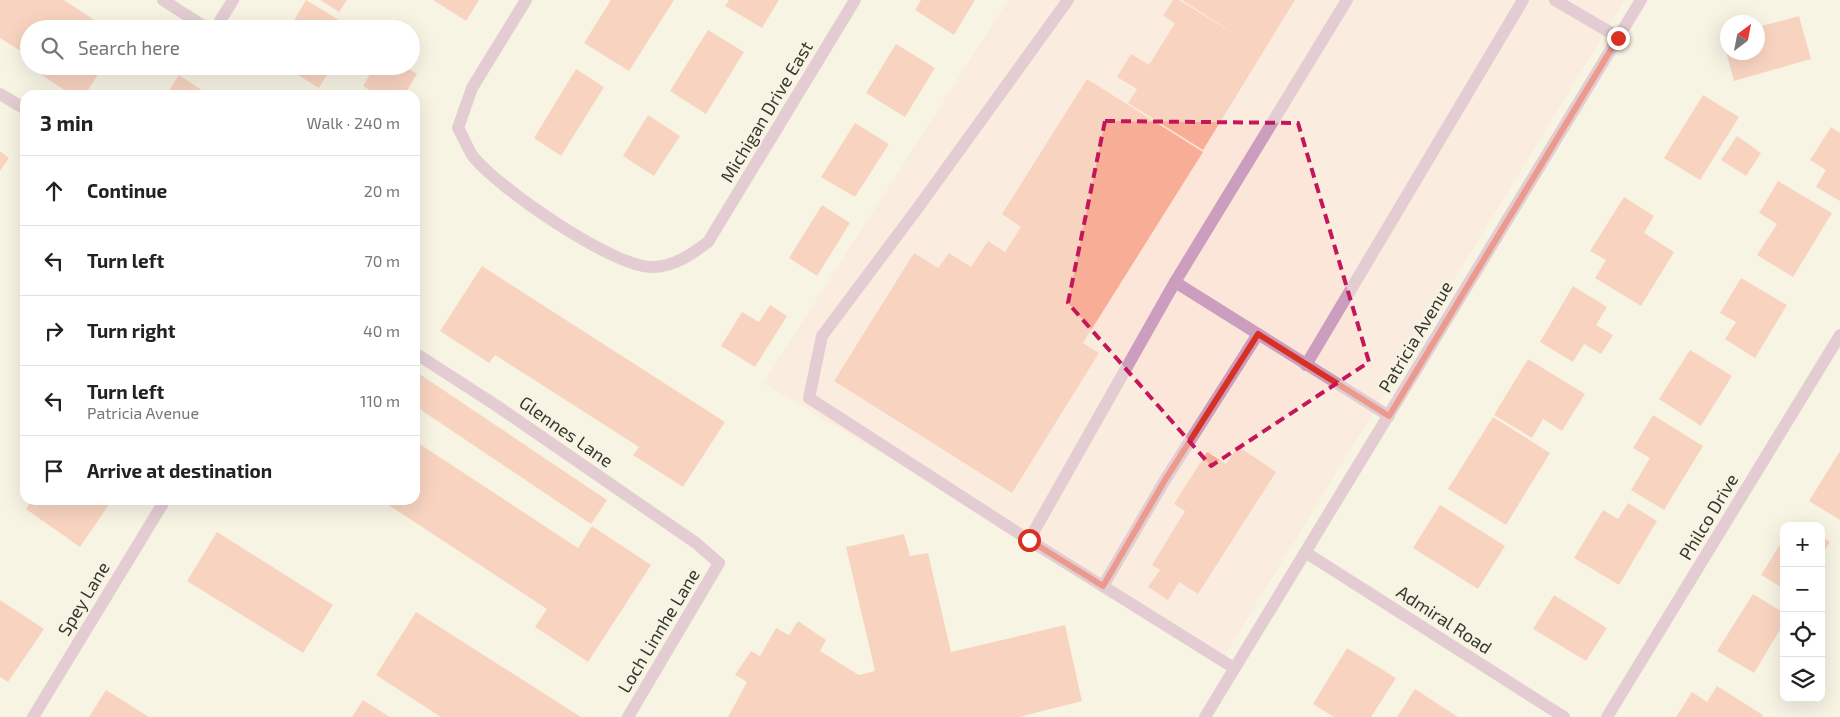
<!DOCTYPE html>
<meta charset="utf-8">
<style>
:root{--surface:#fff;--page:#f2f2f2;--text:#222;--muted:#767676;--line:#e0e0e0}
body{margin:0;font-family:"Exo 2",sans-serif;background:var(--page);color:var(--text)}
.controls{position:absolute;right:15px;bottom:15px;display:grid;overflow:hidden;border-radius:10px;box-shadow:0 5px 20px #0002}
.controls button{width:45px;height:45px;display:grid;place-items:center;padding:0;border:0;border-bottom:1px solid var(--line);background:var(--surface);color:var(--text);font:25px sans-serif}
.compass{position:absolute;left:1720px;top:15px;width:45px;height:45px;border-radius:50%;background:var(--surface);box-shadow:0 5px 20px #0002;rotate:32deg}
.stop{position:absolute;width:15px;height:15px;margin:-11px;border:4px solid #d93025;border-radius:50%;background:#fff}
.stop.end{background:#d93025;border-color:#fff;box-shadow:0 1px 5px #0008}
.list{margin:0;padding:0;list-style:none}
h2{display:flex;justify-content:space-between;align-items:center;height:65px;margin:0;padding:0 20px;font-size:21px}
h2 small{font-size:16px;font-weight:400;color:var(--muted)}
.list li{display:grid;grid-template-columns:32px 1fr auto;gap:15px;align-items:center;box-sizing:border-box;height:70px;padding:0 20px;border-top:1px solid var(--line)}
.list b{display:block;font-size:19px;white-space:nowrap}
.list p{margin:0;font-size:16px;white-space:nowrap;color:var(--muted)}
.list em{font-size:16px;font-style:normal;color:var(--muted)}
.icon{flex:none;width:28px;height:28px;fill:none;stroke:currentColor;stroke-width:2;stroke-linecap:round;stroke-linejoin:round}
.map{position:relative;flex:none;width:1840px;height:717px;overflow:hidden}
.search{position:absolute;background:var(--surface);box-shadow:0 5px 20px #0002;left:20px;top:20px;width:400px;height:55px;display:flex;align-items:center;gap:12px;box-sizing:border-box;padding:0 18px;border-radius:28px;color:var(--muted);font-size:19px}
.panel{position:absolute;background:var(--surface);box-shadow:0 5px 20px #0002;left:20px;top:90px;width:400px;height:415px;border-radius:15px}
.map>svg:first-child{display:block}
.commercial{fill:#fce5d9}
.building{fill:#f8ae96}
.lines{fill:none;stroke-linecap:round;stroke-linejoin:round}
.minor{stroke:#cb9dbe;stroke-width:12}
.route{stroke:#d93025;stroke-width:6}
.marked{fill:none;stroke:#c2185b;stroke-width:4;stroke-dasharray:10 6;stroke-linejoin:round}
.labels{text-anchor:middle;stroke-width:4;stroke-linejoin:round;paint-order:stroke}
.street-label{font-size:18px;fill:#383730;stroke:#f8f4e4}
</style>
<div class="map">
<svg width="1840" height="717" viewBox="0 0 1840 717">
<rect width="100%" height="100%" fill="#f8f4e4"/>
<!-- commercial -->
<polygon class="commercial" points="1008,0 1625,0 1224,657 763,383"/>
<!-- building -->
<g class="building">
<polygon points="0,0 64,0 108,29 29,29 29,56 0,38"/>
<polygon points="306,0 354,29 289,29"/>
<polygon points="320,0 347,0 339,12"/>
<polygon points="433,0 479,0 466,21"/>
<polygon points="611,0 674,0 629,71 584,43"/>
<polygon points="729,0 779,0 762,28 725,6"/>
<polygon points="921,0 975,0 954,35 915,10"/>
<polygon points="1173,0 1179,0 1238,36 1182,0 1295,0 1203,150 1128,103 1137,89 1117,77 1131,54 1149,65 1175,23 1163,16"/>
<polygon points="1799,16 1811,59 1734,81 1722,37 1728,36 1728,52 1758,52 1758,27"/>
<polygon points="708,30 744,52 706,114 670,91"/>
<polygon points="896,44 935,68 905,117 866,93"/>
<polygon points="36,66 103,66 85,95 72,95 34,70"/>
<polygon points="283,66 332,66 319,88"/>
<polygon points="375,66 404,66 417,74 404,95 377,95 363,86"/>
<polygon points="576,69 604,87 561,156 534,138"/>
<polygon points="179,75 209,95 166,95"/>
<polygon points="1087,79 1203,152 1083,343 1099,353 1012,493 834,381 914,253 938,268 949,253 971,267 988,241 1005,252 1021,227 1002,214"/>
<polygon points="1703,95 1739,117 1700,180 1664,158"/>
<polygon points="648,115 680,136 654,176 623,156"/>
<polygon points="855,123 889,144 855,197 821,177"/>
<polygon points="1831,127 1840,133 1840,201 1816,187 1826,170 1810,160"/>
<polygon points="1737,136 1761,153 1746,176 1721,160"/>
<polygon points="0,151 9,158 0,171"/>
<polygon points="1778,181 1832,213 1793,277 1757,255 1777,224 1759,213"/>
<polygon points="1624,197 1654,216 1644,233 1674,252 1641,306 1595,278 1606,260 1590,251"/>
<polygon points="822,205 850,223 817,276 789,258"/>
<polygon points="482,266 725,422 683,487 633,455 639,447 495,355 489,363 440,331"/>
<polygon points="1741,278 1787,305 1755,358 1725,339 1736,322 1720,313"/>
<polygon points="1573,286 1607,307 1596,325 1613,335 1601,354 1584,344 1573,362 1540,342"/>
<polygon points="770,305 787,316 755,367 721,346 742,312 759,322"/>
<polygon points="1690,350 1732,376 1701,426 1659,399"/>
<polygon points="1528,359 1585,394 1562,431 1543,419 1532,438 1494,415"/>
<polygon points="415,371 607,500 591,524 415,406"/>
<polygon points="1653,415 1703,446 1664,510 1631,490 1650,458 1633,448"/>
<polygon points="1493,417 1550,453 1506,525 1448,489"/>
<polygon points="415,441 578,548 592,526 651,565 588,662 535,627 547,609 381,500 415,500"/>
<polygon points="1238,446 1276,472 1198,594 1179,582 1168,600 1148,587 1160,570 1152,565 1185,511 1174,504 1207,452 1226,464"/>
<polygon points="1840,451 1840,520 1809,501"/>
<polygon points="32,500 112,500 80,547 26,509"/>
<polygon points="1628,503 1657,521 1619,585 1574,558 1603,510 1618,519"/>
<polygon points="1440,505 1505,546 1478,589 1413,548"/>
<polygon points="217,532 333,605 303,653 187,581"/>
<polygon points="904,534 910,556 928,553 951,652 1065,625 1082,701 1019,717 728,717 747,682 735,675 751,651 760,656 776,628 789,635 798,621 826,640 820,651 859,675 875,671 846,547"/>
<polygon points="1821,536 1830,542 1821,556"/>
<polygon points="1784,538 1784,589 1761,575"/>
<polygon points="1753,594 1784,613 1784,623 1754,673 1717,651"/>
<polygon points="1554,595 1607,628 1586,661 1533,629"/>
<polygon points="0,600 44,629 8,682 0,677"/>
<polygon points="416,612 581,717 441,717 376,675"/>
<polygon points="1347,648 1396,678 1371,717 1334,717 1313,704"/>
<polygon points="1717,686 1763,715 1762,717 1676,717 1692,692 1707,702"/>
<polygon points="1415,689 1458,717 1397,717"/>
<polygon points="106,690 149,717 89,717"/>
<polygon points="363,700 390,717 352,717"/>
</g>
<g class="lines">
<!-- minor -->
<g class="minor">
<polyline points="163,0 208,29"/>
<path d="M526 0 472 88 458 128C463 136 467 147 472 155 495 186 616 270 654 267 675 266 692 254 708 242L855 0"/>
<polyline points="1068,0 917,209 822,336 809,398 1029,540 1175,282 1347,0"/>
<polyline points="1555,0 1618,37"/>
<polyline points="215,29 233,0"/>
<polyline points="0,94 25,109"/>
<polyline points="1175,282 1389,416"/>
<polyline points="415,353 497,406 696,543 719,563 628,717"/>
<polyline points="1306,365 1523,0"/>
<polyline points="1029,540 1234,668"/>
<polyline points="1305,552 1564,717"/>
<polyline points="1103,586 1165,480 1258,334"/>
<polyline points="33,717 165,500"/>
<polyline points="1205,717 1641,0"/>
<polyline points="1607,717 1840,335"/>
</g>
</g>
<g class="lines">
<!-- route -->
<polyline class="route" points="1029,540 1103,586 1165,480 1258,334 1389,416 1618,38"/>
</g>
<!-- marked area -->
<path d="M0 0H1840V717H0ZM1105 121 1298 123 1369 362 1211 466 1068 303Z" fill="#f8f4e4" fill-opacity=".55" fill-rule="evenodd"/>
<path class="marked" d="M1105 121 1298 123 1369 362 1211 466 1068 303Z"/>
<g class="labels">
<!-- street labels -->
<g class="street-label">
<text transform="translate(767 112) rotate(-59)" y="6">Michigan Drive East</text>
<text transform="translate(1416 337) rotate(-59)" y="6">Patricia Avenue</text>
<text transform="translate(566 432) rotate(35)" y="6">Glennes Lane</text>
<text transform="translate(1709 517) rotate(-59)" y="6">Philco Drive</text>
<text transform="translate(84 599) rotate(-59)" y="6">Spey Lane</text>
<text transform="translate(1444 620) rotate(33)" y="6">Admiral Road</text>
<text transform="translate(659 631) rotate(-59)" y="6">Loch Linnhe Lane</text>
</g>
</g>
</svg>
<div class="controls">
<button>+</button>
<button>−</button>
<button><svg class="icon" aria-label="locate" viewBox="0 0 24 24"><circle cx="12" cy="12" r="6"/><path d="M12 2v4M12 18v4M2 12h4M18 12h4"/></svg></button>
<button><svg class="icon" aria-label="layers" viewBox="0 0 24 24"><path d="M12 4l9 5-9 5-9-5zM3 14l9 5 9-5"/></svg></button>
</div>
<svg class="compass" viewBox="-18 -18 36 36"><path d="M0-13l5 13h-10z" fill="#e53935"/><path d="M0 13l5-13h-10z" fill="#767676"/></svg>
<div class="stop" style="left:1029px;top:540px"></div>
<div class="stop end" style="left:1618px;top:38px"></div>
<div class="search"><svg class="icon" aria-label="search" viewBox="0 0 24 24"><circle cx="10" cy="10" r="6"/><path d="M15 15l6 6"/></svg>Search here</div>
<section class="panel">
<h2>3 min<small>Walk · 240 m</small></h2>
<ul class="list">
<li><svg class="icon" aria-label="ahead" viewBox="0 0 24 24"><path d="M12 20V5M6 11l6-6 6 6"/></svg><div><b>Continue</b></div><em>20 m</em></li>
<li><svg class="icon" aria-label="left" viewBox="0 0 24 24"><path d="M17 20v-9H6M10 6l-5 5 5 5"/></svg><div><b>Turn left</b></div><em>70 m</em></li>
<li><svg class="icon" aria-label="right" viewBox="0 0 24 24"><path d="M7 20v-9h11M14 6l5 5-5 5"/></svg><div><b>Turn right</b></div><em>40 m</em></li>
<li><svg class="icon" aria-label="left" viewBox="0 0 24 24"><path d="M17 20v-9H6M10 6l-5 5 5 5"/></svg><div><b>Turn left</b><p>Patricia Avenue</p></div><em>110 m</em></li>
<li><svg class="icon" aria-label="arrive" viewBox="0 0 24 24"><path d="M6 21V4h12l-3 4 3 4H6"/></svg><div><b>Arrive at destination</b></div></li>
</ul>
</section>
</div>
